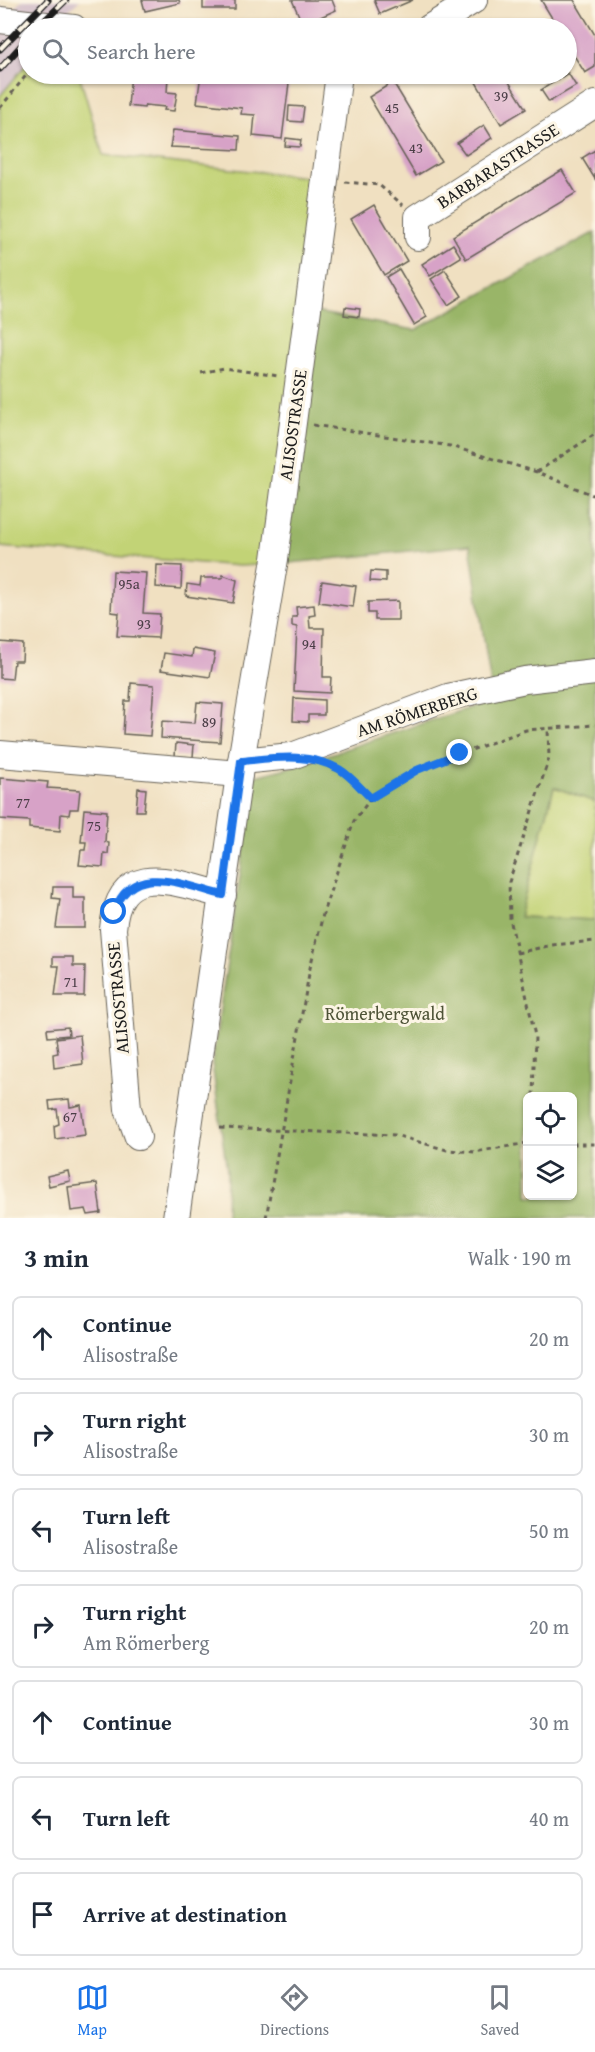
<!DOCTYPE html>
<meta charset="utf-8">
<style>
:root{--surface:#fff;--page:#f6f6f7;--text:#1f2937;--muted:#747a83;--line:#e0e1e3;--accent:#1a73e8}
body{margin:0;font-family:"Gentium Book Plus",serif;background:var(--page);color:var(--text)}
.controls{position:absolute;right:18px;bottom:18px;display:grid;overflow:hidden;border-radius:9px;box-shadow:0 2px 4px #0004}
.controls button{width:54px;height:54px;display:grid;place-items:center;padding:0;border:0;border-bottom:2px solid var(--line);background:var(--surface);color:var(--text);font:30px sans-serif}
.stop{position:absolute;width:18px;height:18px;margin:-14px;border:4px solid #1a73e8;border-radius:50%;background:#fff}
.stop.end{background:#1a73e8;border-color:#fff;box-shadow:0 2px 6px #0008}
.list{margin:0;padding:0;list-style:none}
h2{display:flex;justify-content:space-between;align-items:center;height:78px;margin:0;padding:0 24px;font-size:26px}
h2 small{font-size:20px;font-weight:400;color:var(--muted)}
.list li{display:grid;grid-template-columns:39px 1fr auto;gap:18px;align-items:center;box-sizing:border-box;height:84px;margin:0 12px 12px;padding:0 12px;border:2px solid var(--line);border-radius:9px}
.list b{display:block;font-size:22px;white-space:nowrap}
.list p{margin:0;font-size:20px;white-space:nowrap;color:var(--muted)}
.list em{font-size:20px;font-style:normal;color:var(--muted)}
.icon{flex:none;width:33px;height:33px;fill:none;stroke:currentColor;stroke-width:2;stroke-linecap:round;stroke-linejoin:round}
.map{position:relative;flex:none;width:595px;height:1218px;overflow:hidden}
.search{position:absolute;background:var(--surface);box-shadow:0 2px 4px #0004;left:18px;right:18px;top:18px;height:66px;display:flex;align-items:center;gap:15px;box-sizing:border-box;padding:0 21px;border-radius:33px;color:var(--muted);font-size:22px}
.sheet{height:750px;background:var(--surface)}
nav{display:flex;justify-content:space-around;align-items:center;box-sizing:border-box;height:84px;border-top:2px solid var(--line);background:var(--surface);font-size:16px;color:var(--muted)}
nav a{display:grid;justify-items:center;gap:3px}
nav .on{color:var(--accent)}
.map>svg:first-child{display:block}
.industrial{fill:#d1bdc9}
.green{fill:#c2d376;stroke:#6f7849;stroke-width:1.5}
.forest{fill:#99b567;stroke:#5a6842;stroke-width:1.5;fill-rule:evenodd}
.building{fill:#d7a2c7}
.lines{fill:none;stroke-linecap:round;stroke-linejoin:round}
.minor-casing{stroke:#666156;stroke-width:28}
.path{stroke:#666156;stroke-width:3;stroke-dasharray:4.5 4.5;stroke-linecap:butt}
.minor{stroke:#fff;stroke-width:26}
.rail-casing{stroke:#1c1c1c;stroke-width:7}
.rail{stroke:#fcf5e5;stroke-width:4.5;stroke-dasharray:14;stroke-linecap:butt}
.route{stroke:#1a73e8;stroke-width:8}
.labels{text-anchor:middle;stroke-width:6;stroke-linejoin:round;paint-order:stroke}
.number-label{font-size:15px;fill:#4b3e47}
.street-label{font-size:18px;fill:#1c1c1c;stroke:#fcf5e5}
.park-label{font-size:18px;fill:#4e5337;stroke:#fcf5e5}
</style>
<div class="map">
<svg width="595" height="1218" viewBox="0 0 595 1218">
<rect width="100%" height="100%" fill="#fcf5e5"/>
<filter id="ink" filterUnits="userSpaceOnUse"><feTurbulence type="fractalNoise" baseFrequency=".0167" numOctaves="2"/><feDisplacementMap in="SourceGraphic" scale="12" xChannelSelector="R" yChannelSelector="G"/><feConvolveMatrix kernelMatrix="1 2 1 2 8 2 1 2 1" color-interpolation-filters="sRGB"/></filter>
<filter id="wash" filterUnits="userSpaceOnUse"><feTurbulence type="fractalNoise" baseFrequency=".008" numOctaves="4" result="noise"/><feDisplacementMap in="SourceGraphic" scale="24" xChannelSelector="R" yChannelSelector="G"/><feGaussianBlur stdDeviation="1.35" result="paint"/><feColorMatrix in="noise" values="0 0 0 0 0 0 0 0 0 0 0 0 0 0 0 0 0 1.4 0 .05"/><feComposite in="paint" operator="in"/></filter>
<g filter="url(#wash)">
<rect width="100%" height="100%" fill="#f0e0c1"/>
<!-- industrial -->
<polygon class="industrial" points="22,0 80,0 58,20 28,28 28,62 0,96 0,7 14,8"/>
<!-- green -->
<g class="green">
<polygon points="28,62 28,74 79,74 103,155 333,180 280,564 239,566 0,547 0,96"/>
<polygon points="554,787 595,802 595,920 519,917"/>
</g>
<!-- forest -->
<path class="forest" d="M595 232V802L554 787 519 917 595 920V1218H226L227 1171 212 1063 255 776 291 767 493 700 470 545 280 564 314 312 415 330ZM528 1096H572V1196H528Z"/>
<g id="blocks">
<!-- building -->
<g class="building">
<polygon points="142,0 179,0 180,3 145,11"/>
<rect x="203" y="0" width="32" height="9"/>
<polygon points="292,0 332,0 336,10 303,25"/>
<polygon points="374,0 413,0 380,14"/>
<polygon points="541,0 574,0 595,35 595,67 585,73 566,43 566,28 558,28"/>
<polygon points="568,73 576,86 549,102 541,90"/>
<polygon points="131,74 168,77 167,92 177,93 174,111 164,110 165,107 145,105 144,108 128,106"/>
<polygon points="201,74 245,74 245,78 289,83 282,139 253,136 255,115 241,114 242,108 197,103"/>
<polygon points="471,74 504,74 526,109 501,124"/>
<polygon points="393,82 441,161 416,176 369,97"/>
<polygon points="289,106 304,107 302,122 288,121"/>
<polygon points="484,125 492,138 466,155 457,143"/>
<polygon points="173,130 240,136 239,150 170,147"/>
<polygon points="286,138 301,140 300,147 285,146"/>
<polygon points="595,150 595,179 582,158"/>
<polygon points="562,170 576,193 466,259 453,236"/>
<polygon points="374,205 407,261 384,275 351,219"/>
<polygon points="453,244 461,257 430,276 422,264"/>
<polygon points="399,269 427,317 414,325 386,277"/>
<polygon points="445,270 462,296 448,305 431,279"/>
<polygon points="345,307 360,309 359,317 344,315"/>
<polygon points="157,565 182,566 181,589 156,587"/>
<polygon points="113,571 146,573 143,613 160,614 158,638 117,636 119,613 111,612"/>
<polygon points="371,571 386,572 386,582 370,581"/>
<polygon points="223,575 237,580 233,603 186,596 187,584 200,586 201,578 222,578"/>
<polygon points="322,581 356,586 353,607 319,602"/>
<polygon points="398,601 398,620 375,620 375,613 368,613 368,602"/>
<polygon points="314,605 315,615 309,616 310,628 324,628 323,677 331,677 330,693 294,691 297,627 292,626 292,617 297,617 296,607"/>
<polygon points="0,642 23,644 22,661 14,661 12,679 0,678"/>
<polygon points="193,649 215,653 210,677 161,670 164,653 192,657"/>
<polygon points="131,683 154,685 150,736 123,734 125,701 130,701"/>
<polygon points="294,698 324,700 324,715 308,715 308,722 293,721"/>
<polygon points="197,702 223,704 220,742 161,738 162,721 195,723"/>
<polygon points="176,743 194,745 193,757 175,756"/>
<polygon points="0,778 48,782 47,788 80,790 78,809 70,809 69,815 61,814 60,831 29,828 29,821 0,819"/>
<polygon points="138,788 146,789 144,811 136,811"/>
<polygon points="84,809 107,811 105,842 109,843 108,854 104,853 103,867 79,865 81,850 85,850 86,842 81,842"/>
<polygon points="53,887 73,887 73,898 85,898 85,928 56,928 60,899 52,898"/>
<polygon points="53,957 73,957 73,966 85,966 84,996 55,996 59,966 53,966"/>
<polygon points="68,1027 69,1035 48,1037 47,1029"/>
<polygon points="80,1035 83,1064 54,1068 53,1054 58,1053 56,1038"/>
<polygon points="69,1099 70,1107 81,1105 85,1135 55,1139 54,1126 59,1124 57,1109 50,1110 49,1101"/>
<polygon points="68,1171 70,1181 49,1186 47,1176"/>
<polygon points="97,1183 101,1213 88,1215 86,1209 71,1211 68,1187"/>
</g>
</g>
</g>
<g filter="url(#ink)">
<use href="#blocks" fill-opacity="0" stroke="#666156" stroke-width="1.5"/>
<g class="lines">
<!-- minor casing -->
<g class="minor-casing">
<g id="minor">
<polyline points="0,20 74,28"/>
<polyline points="429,28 474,0"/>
<polyline points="418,237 418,217 595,104"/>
<polyline points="0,754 239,774"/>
<polyline points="241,761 292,756 448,697 525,680 595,672"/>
<path d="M138 1137 128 1109 113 929C119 857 175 883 223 895"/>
<polyline points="176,1218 241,761 275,559 339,74"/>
</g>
</g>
<!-- path -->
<g class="path">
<polyline points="0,108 28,73"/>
<polyline points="345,182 379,185 403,205"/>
<polyline points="201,373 224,368 278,376"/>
<polyline points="313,425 450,446 537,472 595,496"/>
<polyline points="537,472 595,434"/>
<polyline points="328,766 340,769 371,798"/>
<polyline points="517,953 552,945 595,941"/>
<polyline points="533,1096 535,1036 510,918 509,882 549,758 548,729"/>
<polyline points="220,1128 395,1135 447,1150 475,1152 528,1143"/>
<polyline points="572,1144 595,1144"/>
<polyline points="266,1218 310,968 324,910 354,821 371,798 417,770 526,730 595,725"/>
</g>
<!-- minor -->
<use href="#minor" class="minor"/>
<!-- rail casing -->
<g class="rail-casing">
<g id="rail">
<polyline points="37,28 66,0"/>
<polyline points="0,49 48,0"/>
<polyline points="0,69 28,38"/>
</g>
</g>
<!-- rail -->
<use href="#rail" class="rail"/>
</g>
</g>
<g class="lines" filter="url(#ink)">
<!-- route -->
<path class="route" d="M114 912C132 860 183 885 223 895L241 761C274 758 308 752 339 769 351 776 361 789 371 798L417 770 460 753"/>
</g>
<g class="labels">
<!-- number labels -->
<g class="number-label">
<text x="501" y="101">39</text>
<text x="392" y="113">45</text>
<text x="416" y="153">43</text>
<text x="129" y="589">95a</text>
<text x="144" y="629">93</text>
<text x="309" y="649">94</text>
<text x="209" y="727">89</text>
<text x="23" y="808">77</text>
<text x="94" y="831">75</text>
<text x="71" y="987">71</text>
<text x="70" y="1122">67</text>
</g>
<!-- street labels -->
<g class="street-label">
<text transform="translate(498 166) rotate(-33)" y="6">BARBARASTRASSE</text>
<text transform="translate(293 425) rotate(-82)" y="6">ALISOSTRASSE</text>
<text transform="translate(417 712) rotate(-18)" y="6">AM RÖMERBERG</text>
<text transform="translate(118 998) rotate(-95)" y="6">ALISOSTRASSE</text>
</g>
<!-- park labels -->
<g class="park-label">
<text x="385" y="1020">Römerbergwald</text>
</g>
</g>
</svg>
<div class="controls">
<button><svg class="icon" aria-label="locate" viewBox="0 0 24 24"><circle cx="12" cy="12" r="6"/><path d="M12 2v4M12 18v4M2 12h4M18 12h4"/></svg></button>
<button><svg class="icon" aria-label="layers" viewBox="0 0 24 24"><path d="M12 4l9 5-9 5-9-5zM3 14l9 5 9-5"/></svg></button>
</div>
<div class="stop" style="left:114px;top:912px"></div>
<div class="stop end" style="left:460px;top:753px"></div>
<div class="search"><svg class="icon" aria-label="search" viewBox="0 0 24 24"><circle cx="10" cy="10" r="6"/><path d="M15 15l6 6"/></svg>Search here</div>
</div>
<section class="sheet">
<h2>3 min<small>Walk · 190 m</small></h2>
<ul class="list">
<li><svg class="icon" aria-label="ahead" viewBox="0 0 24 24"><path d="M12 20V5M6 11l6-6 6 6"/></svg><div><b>Continue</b><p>Alisostraße</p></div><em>20 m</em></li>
<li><svg class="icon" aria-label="right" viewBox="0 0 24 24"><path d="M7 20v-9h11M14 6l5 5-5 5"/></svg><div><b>Turn right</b><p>Alisostraße</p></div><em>30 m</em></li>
<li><svg class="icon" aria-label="left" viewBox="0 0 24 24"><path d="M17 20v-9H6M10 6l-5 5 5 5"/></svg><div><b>Turn left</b><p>Alisostraße</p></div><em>50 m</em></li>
<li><svg class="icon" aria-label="right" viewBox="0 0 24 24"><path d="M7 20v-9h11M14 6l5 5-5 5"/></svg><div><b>Turn right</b><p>Am Römerberg</p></div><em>20 m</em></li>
<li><svg class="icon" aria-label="ahead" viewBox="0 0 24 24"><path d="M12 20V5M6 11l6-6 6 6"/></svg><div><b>Continue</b></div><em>30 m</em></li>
<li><svg class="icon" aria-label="left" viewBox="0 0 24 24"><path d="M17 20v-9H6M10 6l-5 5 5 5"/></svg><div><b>Turn left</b></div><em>40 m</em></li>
<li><svg class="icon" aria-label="arrive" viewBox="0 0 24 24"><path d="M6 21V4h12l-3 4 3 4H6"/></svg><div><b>Arrive at destination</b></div></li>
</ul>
</section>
<nav>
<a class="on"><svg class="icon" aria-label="map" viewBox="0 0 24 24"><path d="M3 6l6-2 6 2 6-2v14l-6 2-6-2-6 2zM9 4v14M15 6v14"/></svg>Map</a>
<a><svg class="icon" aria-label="directions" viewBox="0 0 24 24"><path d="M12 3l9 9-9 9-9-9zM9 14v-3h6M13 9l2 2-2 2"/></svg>Directions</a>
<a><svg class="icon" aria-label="saved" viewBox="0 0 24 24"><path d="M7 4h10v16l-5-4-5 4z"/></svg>Saved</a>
</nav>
